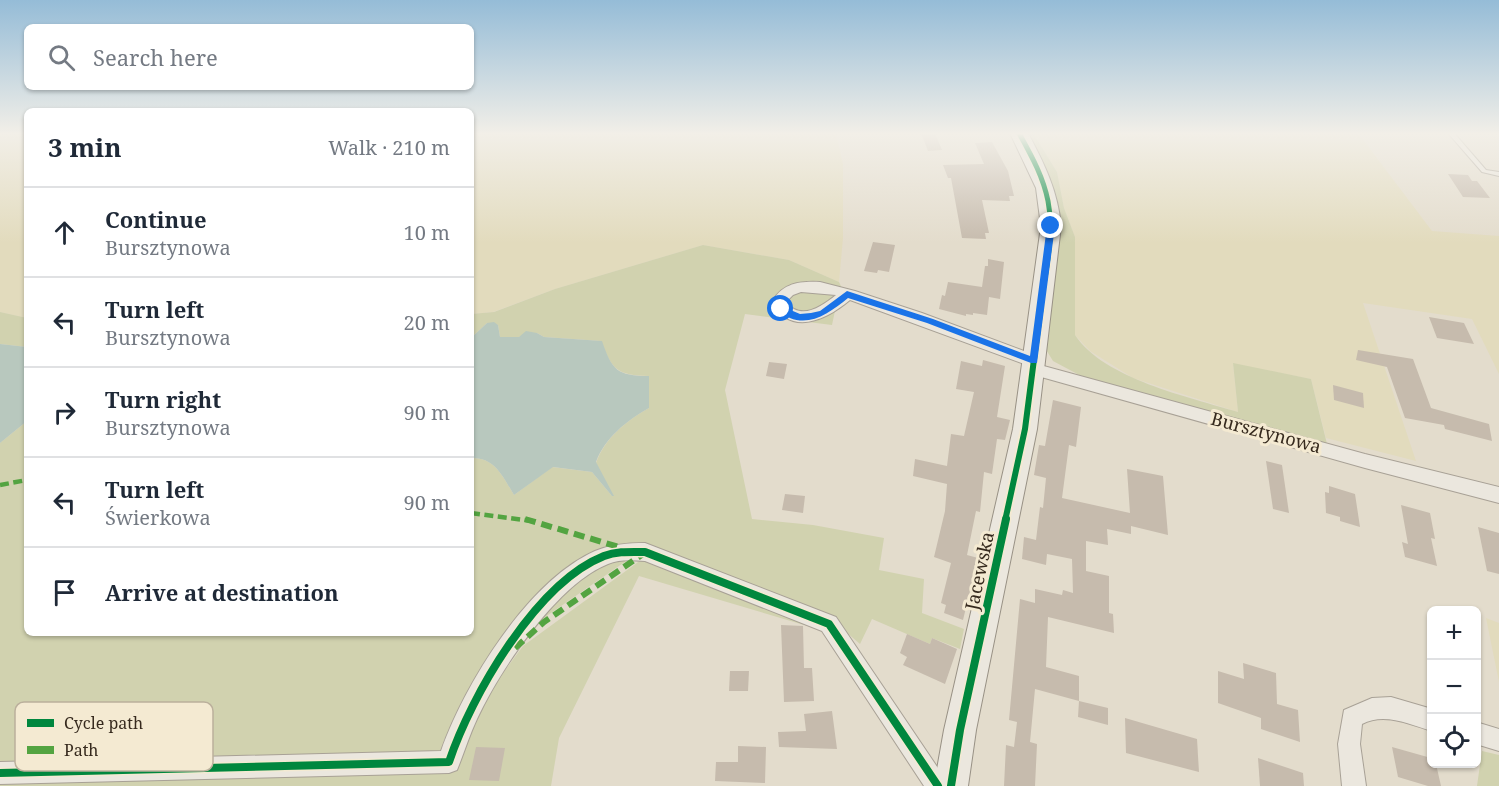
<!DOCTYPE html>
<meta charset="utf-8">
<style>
:root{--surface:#fff;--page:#f2f2f3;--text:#1f2937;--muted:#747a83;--line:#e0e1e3}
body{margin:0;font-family:"Noto Serif",serif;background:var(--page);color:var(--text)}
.controls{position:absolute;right:18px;bottom:18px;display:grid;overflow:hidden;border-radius:9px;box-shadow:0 2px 4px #0004}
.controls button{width:54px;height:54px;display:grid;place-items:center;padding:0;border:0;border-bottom:2px solid var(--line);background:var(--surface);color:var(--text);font:30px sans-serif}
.stop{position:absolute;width:18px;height:18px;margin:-14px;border:4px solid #1a73e8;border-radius:50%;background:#fff}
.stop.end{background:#1a73e8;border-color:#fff;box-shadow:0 2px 6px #0008}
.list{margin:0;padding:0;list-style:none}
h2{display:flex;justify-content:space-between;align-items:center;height:78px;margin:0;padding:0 24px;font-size:26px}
h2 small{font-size:20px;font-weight:400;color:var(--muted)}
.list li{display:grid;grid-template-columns:39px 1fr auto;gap:18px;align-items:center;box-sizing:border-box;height:90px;padding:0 24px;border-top:2px solid var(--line)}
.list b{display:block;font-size:22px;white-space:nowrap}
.list p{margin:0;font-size:20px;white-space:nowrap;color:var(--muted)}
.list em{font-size:20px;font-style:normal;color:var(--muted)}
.icon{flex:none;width:33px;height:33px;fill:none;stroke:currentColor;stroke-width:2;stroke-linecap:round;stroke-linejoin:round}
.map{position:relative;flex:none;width:1499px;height:786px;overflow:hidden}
.search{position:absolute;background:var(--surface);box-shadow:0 2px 4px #0004;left:24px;top:24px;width:450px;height:66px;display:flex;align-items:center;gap:15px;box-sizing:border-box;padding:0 21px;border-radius:9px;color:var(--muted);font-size:22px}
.panel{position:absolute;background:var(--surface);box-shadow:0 2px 4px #0004;left:24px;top:108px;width:450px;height:528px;border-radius:9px}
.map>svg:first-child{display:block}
.farmland{fill:#e2dbbd}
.green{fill:#d1d2af}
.water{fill:#b8c8be}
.building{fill:#c6bbad}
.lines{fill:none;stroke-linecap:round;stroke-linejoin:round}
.lane-casing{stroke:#a8a196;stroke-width:2}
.street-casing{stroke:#a8a196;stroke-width:2}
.secondary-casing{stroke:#989185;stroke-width:2}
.lane{fill:#ebe7de;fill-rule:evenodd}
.street{fill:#ebe7de;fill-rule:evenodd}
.secondary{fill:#ebe7de;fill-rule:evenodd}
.quiet-far1{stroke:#53a441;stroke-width:4.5;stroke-dasharray:9 4.5;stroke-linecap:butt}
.quiet{stroke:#53a441;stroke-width:6;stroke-dasharray:11 6;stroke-linecap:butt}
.cycleway-far2-casing{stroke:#f4ead2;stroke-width:8}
.cycleway-far1-casing{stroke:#f4ead2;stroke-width:10}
.cycleway-casing{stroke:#f4ead2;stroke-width:11}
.cycleway-far2{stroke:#00873e;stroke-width:5}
.cycleway-far1{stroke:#00873e;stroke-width:6}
.cycleway{stroke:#00873e;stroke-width:8}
.route{fill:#1a73e8}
.labels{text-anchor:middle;stroke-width:6;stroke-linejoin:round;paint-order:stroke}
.street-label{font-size:18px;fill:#362a1e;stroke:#f4ead2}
.key{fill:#f4ead2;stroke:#bbb09c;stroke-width:1.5}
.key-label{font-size:16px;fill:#362a1e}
</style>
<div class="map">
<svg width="1499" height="786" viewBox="0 0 1499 786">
<rect width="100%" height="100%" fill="#e3dccc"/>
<!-- farmland -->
<g class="farmland">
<polygon points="0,133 27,133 27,318 0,312"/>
<polygon points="471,133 836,133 843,164 843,238 839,282 789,260 703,245 555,289 493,312 471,314"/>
<polygon points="1033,133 1358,133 1432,231 1499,236 1499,374 1472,319 1363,303 1416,461 1326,438 1311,379 1233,364 1238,412 1133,378 1090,351 1075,335 1075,237 1064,208 1057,172"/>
<polygon points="1486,618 1499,623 1499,682"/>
</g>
<!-- green -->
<g class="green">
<path d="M1025 133H1033L1057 172 1064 208 1075 237V335C1104 379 1189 397 1238 412L1233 363 1311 379 1327 444 1083 377 1053 361 1045 348 1040 161Z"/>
<path d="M703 245 789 260 839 282 847 299 836 306 832 325 745 314 725 390 752 519 813 525 884 538 879 570 924 579 922 613 964 629 960 649 932 638 930 644 872 619 860 644 832 620 644 548 572 567 478 679 444 740 464 739 491 689 523 646 645 557 821 630 639 576 559 738 551 786H0V443L27 421V633H471V458C495 457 503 477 514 495L552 467 592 472 612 496 596 463C605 438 626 421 649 408V376C617 375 612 370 601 341L544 337 537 333 519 337H500L498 325 487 323 471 338V314L494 312 555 289Z"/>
<polygon points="0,312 27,318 27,347 0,344"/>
<polygon points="632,557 548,615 526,634 546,607 596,565"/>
<polygon points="1482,751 1499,755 1499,786 1477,786"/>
</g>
<!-- water -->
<g class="water">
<path d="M494 322 498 325 500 337H519L526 331 537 333 544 337 602 341C612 370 617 376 649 376V408C626 421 605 438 596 462L614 496H612L592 472 553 467 514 495C503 477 495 457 471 458V338L487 323Z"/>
<polygon points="0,344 27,347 27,421 0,443"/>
</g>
<!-- building -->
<g class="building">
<polygon points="921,133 935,133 942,150 928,151"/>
<polygon points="992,142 1008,171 1014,196 1009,196 1010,201 982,200 989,233 985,233 986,239 962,238 951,178 948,178 943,165 984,164 975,143"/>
<polygon points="1448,174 1468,175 1472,181 1477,181 1490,198 1463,197"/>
<polygon points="873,242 895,245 889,272 878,270 877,273 864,271"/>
<polygon points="988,259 1004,262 1000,299 989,297 987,315 973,313 973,315 966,314 966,316 939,309 942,295 945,296 948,282 982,287 985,266 988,266"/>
<polygon points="1429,317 1464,323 1474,344 1437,338"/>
<polygon points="1358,350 1413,359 1431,408 1489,424 1492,441 1445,429 1444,425 1405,418 1387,367 1356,360"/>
<polygon points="983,360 1005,366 997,417 1010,420 1005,440 997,439 992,474 984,472 980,512 976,511 967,555 978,558 963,620 944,613 946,605 941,603 951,563 934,557 945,511 947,484 913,476 915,459 947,466 951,434 964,436 974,392 956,389 961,361 982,366"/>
<polygon points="769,362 787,364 784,379 766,376"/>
<polygon points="1333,385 1363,393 1364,408 1334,400"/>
<polygon points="1053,400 1081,407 1076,447 1069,445 1062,498 1130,513 1127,469 1163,476 1168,535 1131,526 1131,534 1107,529 1108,545 1086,541 1086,571 1109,576 1109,613 1113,614 1114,633 1048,617 1046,667 1079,676 1079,701 1035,689 1030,742 1037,744 1035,786 1004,786 1006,745 1014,747 1017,722 1009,720 1020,599 1035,603 1035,589 1062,595 1063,590 1073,593 1072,559 1047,554 1046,565 1022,559 1024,537 1036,540 1040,507 1043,508 1046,478 1034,475 1039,445 1045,446"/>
<polygon points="1266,461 1282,465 1289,513 1273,509"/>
<polygon points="1329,486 1355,494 1360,527 1340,521 1340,517 1326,513 1325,492 1329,493"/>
<polygon points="785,494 805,496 803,513 782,510"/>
<polygon points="1401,505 1430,513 1435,539 1431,538 1437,566 1405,557 1402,542 1408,544"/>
<polygon points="1478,527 1499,533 1499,574 1487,571"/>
<polygon points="781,625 803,626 804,668 812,668 814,701 784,702"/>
<polygon points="907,634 930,644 932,638 957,649 945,684 903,665 907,657 900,653"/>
<polygon points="1243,663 1276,673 1277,704 1298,710 1300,742 1261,729 1261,718 1218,703 1218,671 1244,679"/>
<polygon points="730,671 749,671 748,691 729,691"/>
<polygon points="1079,701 1108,708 1108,725 1078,717"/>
<polygon points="832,711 837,749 779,747 778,732 806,731 804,714"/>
<polygon points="1125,718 1197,739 1199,772 1126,753"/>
<polygon points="738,746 766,747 765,783 715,781 716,762 738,762"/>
<polygon points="476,747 505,748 499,781 469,780"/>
<polygon points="1392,747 1431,758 1431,764 1436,764 1441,786 1428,786 1398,777"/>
<polygon points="1258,758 1303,773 1304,786 1260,786"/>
</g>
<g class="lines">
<!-- lane casing -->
<g class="lane-casing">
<polygon id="lane" points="1448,133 1454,133 1486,170 1499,172 1499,176 1482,172"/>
</g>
<!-- street casing -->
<g class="street-casing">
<g id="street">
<path d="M820 282 855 291 922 313 1040 357 1042 361 1040 365 1365 454 1499 487V503L1365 468 1027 373 1025 369 1027 365 850 300C826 320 791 337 772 302 782 283 800 281 820 282ZM801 292 836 295C821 307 801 321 786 302L793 295Z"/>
<path d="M645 543 836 617 950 786H924L822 631 645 561C633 560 619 559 608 564 557 584 500 670 477 719 469 736 464 753 457 770L449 773 0 784V762L441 751C465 683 528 581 595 551 612 544 628 543 645 543Z"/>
<path d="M1391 697 1432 709V731C1409 724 1384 712 1362 724L1360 744 1366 786H1342L1338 744 1344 710 1372 698Z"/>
<polygon points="1476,722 1499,729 1499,751 1476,744"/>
</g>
</g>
<!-- secondary casing -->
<g class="secondary-casing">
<path id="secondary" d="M1010 133H1028C1044 163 1058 191 1061 226L1037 429 976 730 968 786H934L944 730 1013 429 1041 226 1036 188Z"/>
</g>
<!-- lane -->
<use href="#lane" class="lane"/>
<!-- street -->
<use href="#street" class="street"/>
<!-- secondary -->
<use href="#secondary" class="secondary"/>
<!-- quiet-far1 -->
<g class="quiet-far1">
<polyline points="0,485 27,480"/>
<polyline points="471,513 532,521"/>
</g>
<!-- quiet -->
<g class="quiet">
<polyline points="525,519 622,548"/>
<polyline points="515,648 544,622 643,554"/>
</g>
<!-- cycleway-far2 casing -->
<g class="cycleway-far2-casing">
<path id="cycleway-far2" d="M1019 133C1031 155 1043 176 1048 201 1055 235 1045 272 1041 306"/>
</g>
<!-- cycleway-far1 casing -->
<g class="cycleway-far1-casing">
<polyline id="cycleway-far1" points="1005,521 1025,429 1041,305"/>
</g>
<!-- cycleway casing -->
<g class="cycleway-casing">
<g id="cycleway">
<path d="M0 773 449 762C471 696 536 583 604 556 617 551 631 552 645 552L829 624 938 786"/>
<polyline points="951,786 960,730 1006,519"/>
</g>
</g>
<!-- cycleway-far2 -->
<use href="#cycleway-far2" class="cycleway-far2"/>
<!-- cycleway-far1 -->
<use href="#cycleway-far1" class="cycleway-far1"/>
<!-- cycleway -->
<use href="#cycleway" class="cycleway"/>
</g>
<!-- sky -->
<linearGradient id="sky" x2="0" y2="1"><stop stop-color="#95bcd7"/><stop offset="0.55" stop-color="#f2efe8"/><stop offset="1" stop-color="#f2efe8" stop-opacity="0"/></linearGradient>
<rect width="1499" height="243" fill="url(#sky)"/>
<!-- route -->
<path class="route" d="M1051 223 1055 226 1037 363H1031L927 323 848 298C827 315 802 333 777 309L781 306 800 314 811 313 820 311 847 291 933 319 1030 356 1047 226Z"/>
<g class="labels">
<!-- street labels -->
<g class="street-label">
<text transform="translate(1266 433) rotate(15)" y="6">Bursztynowa</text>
<text transform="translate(980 571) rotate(-78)" y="6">Jacewska</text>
</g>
</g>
<!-- legend -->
<rect x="15" y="702" width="198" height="69" rx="9" class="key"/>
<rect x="27" y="719" width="27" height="8" fill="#00873e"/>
<rect x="27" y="746" width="27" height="8" fill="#53a441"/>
<g class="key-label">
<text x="64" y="729">Cycle path</text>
<text x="64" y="756">Path</text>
</g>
</svg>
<div class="controls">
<button>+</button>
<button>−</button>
<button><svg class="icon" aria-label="locate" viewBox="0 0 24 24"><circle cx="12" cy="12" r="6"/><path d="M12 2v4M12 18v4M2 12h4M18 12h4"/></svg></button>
</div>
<div class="stop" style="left:781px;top:309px"></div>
<div class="stop end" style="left:1051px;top:226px"></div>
<div class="search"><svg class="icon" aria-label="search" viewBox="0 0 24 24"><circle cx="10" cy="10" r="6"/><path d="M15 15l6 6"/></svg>Search here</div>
<section class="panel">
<h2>3 min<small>Walk · 210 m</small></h2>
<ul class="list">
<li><svg class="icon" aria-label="ahead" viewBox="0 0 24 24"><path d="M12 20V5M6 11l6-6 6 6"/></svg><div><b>Continue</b><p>Bursztynowa</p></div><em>10 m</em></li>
<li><svg class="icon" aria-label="left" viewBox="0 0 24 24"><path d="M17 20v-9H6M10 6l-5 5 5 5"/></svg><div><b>Turn left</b><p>Bursztynowa</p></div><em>20 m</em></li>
<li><svg class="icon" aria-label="right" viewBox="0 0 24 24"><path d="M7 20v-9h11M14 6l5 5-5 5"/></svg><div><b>Turn right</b><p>Bursztynowa</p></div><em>90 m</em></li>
<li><svg class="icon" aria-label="left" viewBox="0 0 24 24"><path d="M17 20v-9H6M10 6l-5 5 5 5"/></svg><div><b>Turn left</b><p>Świerkowa</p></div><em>90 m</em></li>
<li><svg class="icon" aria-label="arrive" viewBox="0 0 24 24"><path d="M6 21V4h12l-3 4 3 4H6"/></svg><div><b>Arrive at destination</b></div></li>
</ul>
</section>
</div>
